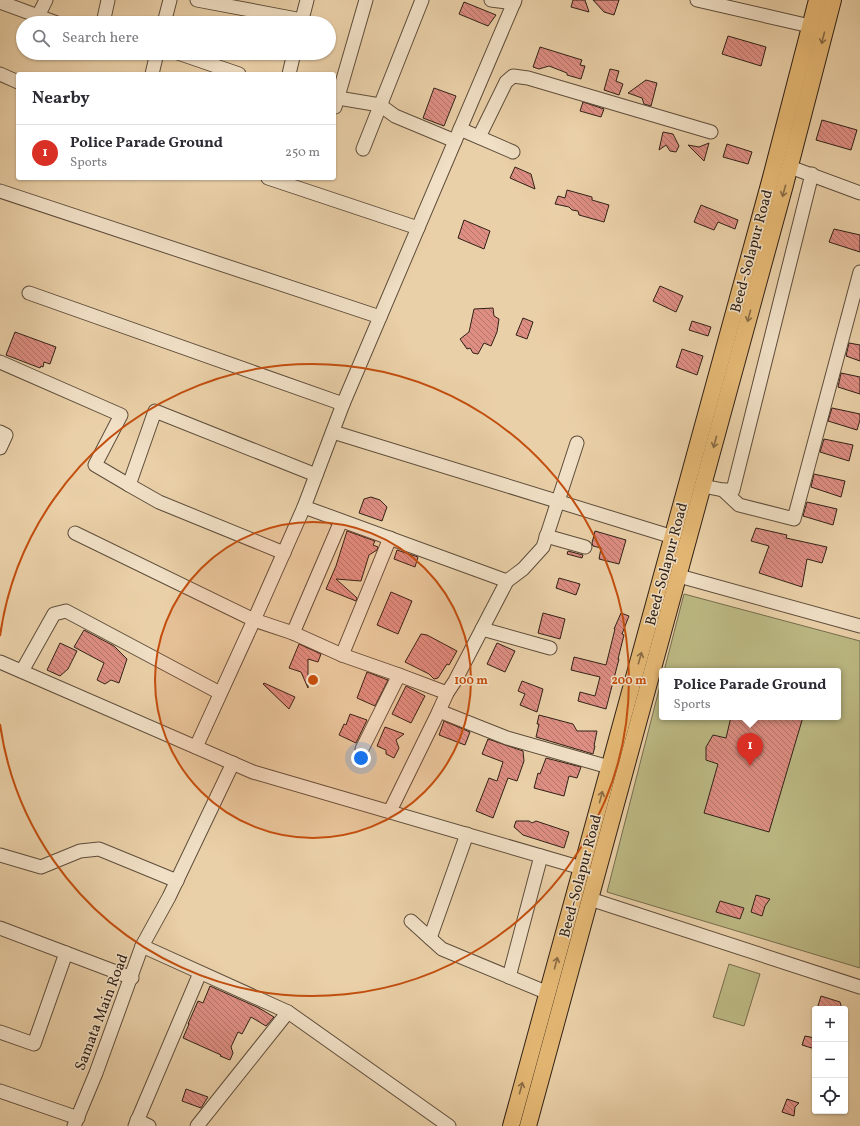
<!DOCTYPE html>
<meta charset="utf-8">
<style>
:root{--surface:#fff;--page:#f7f7f7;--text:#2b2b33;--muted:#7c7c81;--line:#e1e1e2;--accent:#d93025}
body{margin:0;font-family:Vollkorn,serif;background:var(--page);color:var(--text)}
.controls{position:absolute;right:12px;bottom:12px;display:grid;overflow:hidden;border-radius:4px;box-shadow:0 1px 3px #0004}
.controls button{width:36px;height:36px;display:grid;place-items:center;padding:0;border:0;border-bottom:1px solid var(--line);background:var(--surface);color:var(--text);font:20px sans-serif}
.you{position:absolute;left:361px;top:758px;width:14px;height:14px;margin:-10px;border:3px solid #fff;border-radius:50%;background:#1a73e8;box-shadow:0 0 0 6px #1a73e833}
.badge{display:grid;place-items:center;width:26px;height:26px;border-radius:50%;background:var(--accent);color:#fff;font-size:13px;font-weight:700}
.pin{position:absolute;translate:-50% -33px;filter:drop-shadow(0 1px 2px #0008)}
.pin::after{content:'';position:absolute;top:21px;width:14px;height:12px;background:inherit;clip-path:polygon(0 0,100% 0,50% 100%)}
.popup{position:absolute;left:659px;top:668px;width:182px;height:52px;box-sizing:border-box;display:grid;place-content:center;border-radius:4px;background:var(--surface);filter:drop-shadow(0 1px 3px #0005);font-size:13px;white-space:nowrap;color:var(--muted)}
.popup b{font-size:15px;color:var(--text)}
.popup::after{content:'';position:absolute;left:50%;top:100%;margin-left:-8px;border:8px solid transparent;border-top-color:var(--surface)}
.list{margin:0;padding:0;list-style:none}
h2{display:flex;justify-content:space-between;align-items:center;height:52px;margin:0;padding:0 16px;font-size:17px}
h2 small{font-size:13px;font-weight:400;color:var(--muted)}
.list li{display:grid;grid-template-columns:26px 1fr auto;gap:12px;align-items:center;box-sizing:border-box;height:56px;padding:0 16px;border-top:1px solid var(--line)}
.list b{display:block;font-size:15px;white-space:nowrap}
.list p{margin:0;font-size:13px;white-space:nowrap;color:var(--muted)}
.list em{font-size:13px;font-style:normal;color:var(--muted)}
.icon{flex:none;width:22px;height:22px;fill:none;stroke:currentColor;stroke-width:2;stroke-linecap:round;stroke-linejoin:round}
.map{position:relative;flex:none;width:860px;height:1126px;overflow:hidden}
.search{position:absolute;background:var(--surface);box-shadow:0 1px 3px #0004;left:16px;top:16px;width:320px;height:44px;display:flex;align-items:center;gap:10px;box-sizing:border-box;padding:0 14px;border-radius:22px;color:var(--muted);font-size:15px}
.panel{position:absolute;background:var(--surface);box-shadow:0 1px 3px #0004;left:16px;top:72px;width:320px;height:108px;border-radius:4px}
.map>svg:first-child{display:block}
.grass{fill:#bcb984;stroke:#766d4e}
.building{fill:url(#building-back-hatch);stroke:#302117}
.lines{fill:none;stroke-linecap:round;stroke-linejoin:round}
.minor-casing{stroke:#5e4d3b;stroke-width:15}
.major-casing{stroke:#302117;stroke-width:18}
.minor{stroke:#f1e0c6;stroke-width:13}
.major{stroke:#e5b874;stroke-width:16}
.oneway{stroke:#8a6c46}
.ring{fill:none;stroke:#c34e0e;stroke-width:2}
.labels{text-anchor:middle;stroke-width:3;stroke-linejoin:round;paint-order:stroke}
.street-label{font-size:15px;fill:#302117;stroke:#f1e0c6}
.centre{fill:#c34e0e;stroke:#f1e0c6;stroke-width:2}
.ring-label{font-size:12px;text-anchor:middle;font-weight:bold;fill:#c34e0e;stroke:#f1e0c6;stroke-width:3;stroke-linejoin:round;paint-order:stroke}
</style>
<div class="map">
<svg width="860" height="1126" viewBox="0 0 860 1126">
<defs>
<pattern id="building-back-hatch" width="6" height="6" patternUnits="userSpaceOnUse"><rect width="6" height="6" fill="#de8e83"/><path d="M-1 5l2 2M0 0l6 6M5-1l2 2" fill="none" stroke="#b4746a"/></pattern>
</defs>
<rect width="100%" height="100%" fill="#ead0a8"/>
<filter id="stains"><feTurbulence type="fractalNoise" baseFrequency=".005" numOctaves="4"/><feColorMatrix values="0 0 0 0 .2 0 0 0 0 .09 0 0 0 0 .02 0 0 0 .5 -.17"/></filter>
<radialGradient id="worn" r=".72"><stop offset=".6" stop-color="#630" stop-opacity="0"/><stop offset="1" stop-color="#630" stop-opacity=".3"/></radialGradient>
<!-- grass -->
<g class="grass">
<polygon points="684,594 860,641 860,968 607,892 662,678 662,717 838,717 838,671 664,671"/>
<polygon points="729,964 760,974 744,1026 713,1017"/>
</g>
<!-- building -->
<g class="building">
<polygon points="573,0 585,0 589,12 571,7"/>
<polygon points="593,0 619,0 614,15 604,12"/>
<polygon points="464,2 496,15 488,26 459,14"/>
<polygon points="728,36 766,47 761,66 722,54"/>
<polygon points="540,47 582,60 580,65 585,66 581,79 567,75 567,73 549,66 539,69 533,67"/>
<polygon points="610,69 619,71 616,81 623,84 619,95 604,90"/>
<polygon points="646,80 657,83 651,106 644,104 642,98 628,93"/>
<polygon points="434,88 456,96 444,126 423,118"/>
<polygon points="583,102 604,109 601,117 580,111"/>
<polygon points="822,120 857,130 851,150 816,140"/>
<polygon points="663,132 673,134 679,146 676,152 670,151 666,145 659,150"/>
<polygon points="709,143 704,161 688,145 699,147"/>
<polygon points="727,144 752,152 748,164 723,157"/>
<polygon points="515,167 531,174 535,189 510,178"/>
<polygon points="567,190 592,197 592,200 609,205 604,222 579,215 578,211 572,210 569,207 555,204 558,196 565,198"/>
<polygon points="701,205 738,220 735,229 718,222 714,230 694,222"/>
<polygon points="464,220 490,231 484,249 458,238"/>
<polygon points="834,229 860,235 860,252 829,242"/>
<polygon points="660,286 683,296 676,312 653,301"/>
<polygon points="493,308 494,316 499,319 497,332 491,346 484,343 478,354 473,353 470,348 467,349 460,339 469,332 474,309"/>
<polygon points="523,318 533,322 527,339 516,335"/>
<polygon points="692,321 711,327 708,336 689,330"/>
<polygon points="15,332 56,347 50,364 44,362 43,367 41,366 40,368 6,355"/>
<polygon points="849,343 860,345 860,361 846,356"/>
<polygon points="682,349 703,356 697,375 676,367"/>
<polygon points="841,373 860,377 860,394 838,387"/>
<polygon points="832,408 860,414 860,420 857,430 828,421"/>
<polygon points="824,439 853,445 849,461 820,452"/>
<polygon points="814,474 845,481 841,497 811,487"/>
<polygon points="371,497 380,500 387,507 382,521 359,513 364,499"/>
<polygon points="807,502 837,509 833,525 803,516"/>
<polygon points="756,528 787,535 786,538 827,547 822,563 807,559 802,587 759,573 769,546 751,541"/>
<polygon points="347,531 375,541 373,545 378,547 377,550 369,555 361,581 336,579 357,598 356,601 326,589 336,566"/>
<polygon points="595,531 626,540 619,564 599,559 601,548 593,546 592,543"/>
<polygon points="397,550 418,557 415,567 394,559"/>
<polygon points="568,551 583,555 582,558 567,554"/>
<polygon points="559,578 580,584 576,595 556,588"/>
<polygon points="391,592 412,601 398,634 377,625"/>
<polygon points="543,613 565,619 560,639 538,633"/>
<polygon points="621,613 629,616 622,634 624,635 618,659 619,659 606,709 578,701 580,692 595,696 600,677 571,670 574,657 606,665 615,629 614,629"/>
<polygon points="84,630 114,646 127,659 119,683 111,680 105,684 97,680 104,663 74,647"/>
<polygon points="421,634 427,635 457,651 449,665 447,664 438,678 434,679 429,674 405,662"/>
<polygon points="60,643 77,651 68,669 60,676 47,670"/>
<polygon points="497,643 515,651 505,672 487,664"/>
<polygon points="299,644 321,654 318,662 308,659 308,688 301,672 289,668"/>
<polygon points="367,672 388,680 375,706 357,698"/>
<polygon points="522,681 543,689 537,712 520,705 525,694 518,691"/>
<polygon points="264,683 295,697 289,709 263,684"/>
<polygon points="406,686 425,696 411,723 392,714"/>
<polygon points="350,714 367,720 356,743 339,735 344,724 346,725"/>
<polygon points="539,715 573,724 577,731 597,731 594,746 595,746 593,754 536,737 539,724 537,724"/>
<polygon points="731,717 803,717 769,832 704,813 718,764 706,760 706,747 713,735 726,738"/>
<polygon points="444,721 470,732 465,745 439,735"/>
<polygon points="385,727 404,734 396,740 399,748 394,758 386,754 386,750 377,746"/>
<polygon points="488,739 523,751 524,761 517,781 508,778 493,818 476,811 489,778 497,781 503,762 482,754"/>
<polygon points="546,758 581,767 577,778 569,776 564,796 534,788 538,773 540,774"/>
<polygon points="516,821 529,821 532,823 536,821 569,832 564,848 523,835 514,827"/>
<polygon points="756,895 770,899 765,906 762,916 751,912"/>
<polygon points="720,901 744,908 740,919 716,912"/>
<polygon points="210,986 259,1008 274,1017 266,1026 251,1017 242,1034 238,1032 231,1047 233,1053 230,1060 220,1056 221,1055 183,1038 189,1024 188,1024 198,1001 203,1003"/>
<polygon points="821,996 840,1002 842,1009 817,1009"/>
<polygon points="805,1036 815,1038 815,1049 802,1045"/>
<polygon points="186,1089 208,1097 201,1108 182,1101"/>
<polygon points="787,1099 799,1103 795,1107 794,1116 782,1112"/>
</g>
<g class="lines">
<!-- minor casing -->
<g class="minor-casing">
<g id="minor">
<polyline points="197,0 302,20"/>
<polyline points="491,0 514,3"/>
<polyline points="697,0 810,26"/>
<polyline points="0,2 57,23"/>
<polyline points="38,16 46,0"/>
<polyline points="103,23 108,0"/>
<polyline points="164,23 170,0"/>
<polyline points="301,23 307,0"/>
<polyline points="178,53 239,74"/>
<polyline points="0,74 18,82"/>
<polyline points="152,74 157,53"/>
<polyline points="289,74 294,53"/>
<polyline points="338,98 380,105 395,116 455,141"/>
<polyline points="334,107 335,107 366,0"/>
<polyline points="460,129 513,152"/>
<polyline points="479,137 506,82 513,76 528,78 711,132"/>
<polyline points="363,149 422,0"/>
<polyline points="790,167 860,193"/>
<polyline points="268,178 418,228"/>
<polyline points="0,191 380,317"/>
<polyline points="29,293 343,404"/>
<polyline points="0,362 121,415 95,465 129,485"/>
<polyline points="0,432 6,435 0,448"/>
<polyline points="333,432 673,537"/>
<polyline points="703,486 723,490 733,490 812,174"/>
<polyline points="723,490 739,505 794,519 860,272"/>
<polyline points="304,507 507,581"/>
<polyline points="75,533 254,620 293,633 342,655 399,675 447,693"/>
<polyline points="546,536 585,547"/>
<polyline points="284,553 159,502 129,485 155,411 316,475"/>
<polyline points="679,576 860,626"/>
<polyline points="482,629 550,648"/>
<polyline points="293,633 341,521"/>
<polyline points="342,655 390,538"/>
<polyline points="0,662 253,772 582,868"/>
<polyline points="22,671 54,614 66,611 220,693"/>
<polyline points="439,711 507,738 609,767"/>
<polyline points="196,747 254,620 304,507 343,404 515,0"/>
<polyline points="362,749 399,675"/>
<polyline points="390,811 439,711 447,693 455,681 507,581 523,569 543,547 577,443"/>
<polyline points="0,855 41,867 80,851 99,849 177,881"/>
<polyline points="590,899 860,987"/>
<polyline points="411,921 442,949 548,993"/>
<polyline points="0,928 132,978"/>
<polyline points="430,938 467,834"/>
<polyline points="142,946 169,897 233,763"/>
<polyline points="509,977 541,856"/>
<polyline points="0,1032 34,1044 66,953"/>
<polyline points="0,1091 78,1118"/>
<polyline points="137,1120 149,1126"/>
<polyline points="74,1126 96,1073 142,946 288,1012 449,1126"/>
<polyline points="135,1126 200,973"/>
<polyline points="197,1126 288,1012"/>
</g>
</g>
<!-- major casing -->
<g class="major-casing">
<g id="major">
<polyline points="511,1126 770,181 817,0"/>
<polyline points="528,1126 785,185 833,0"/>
</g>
</g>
<!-- minor -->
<use href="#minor" class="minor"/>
<!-- major -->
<use href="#major" class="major"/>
</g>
<!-- one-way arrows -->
<defs><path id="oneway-shaft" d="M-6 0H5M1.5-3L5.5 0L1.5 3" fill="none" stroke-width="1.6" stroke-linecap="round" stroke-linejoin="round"/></defs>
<g class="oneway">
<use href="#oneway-shaft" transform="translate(823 38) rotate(104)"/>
<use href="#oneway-shaft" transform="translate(784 191) rotate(105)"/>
<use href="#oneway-shaft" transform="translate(749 316) rotate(105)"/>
<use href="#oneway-shaft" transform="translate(715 442) rotate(105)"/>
<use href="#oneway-shaft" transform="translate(640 658) rotate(-74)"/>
<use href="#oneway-shaft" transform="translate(601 797) rotate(-75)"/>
<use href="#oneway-shaft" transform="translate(556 963) rotate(-75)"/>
<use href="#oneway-shaft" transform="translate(521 1088) rotate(-75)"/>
</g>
<!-- distance rings -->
<circle cx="313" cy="680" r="158" fill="#c34e0e" fill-opacity=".12"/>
<g class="ring">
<circle cx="313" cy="680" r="158"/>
<path d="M0 636A316 316 0 1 1 0 724"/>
</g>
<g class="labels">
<!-- street labels -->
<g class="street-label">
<text transform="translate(751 251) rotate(-75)" y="5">Beed-Solapur Road</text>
<text transform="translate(666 564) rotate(-75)" y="5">Beed-Solapur Road</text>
<text transform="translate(580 876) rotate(-75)" y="5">Beed-Solapur Road</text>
<text transform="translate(101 1012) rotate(-69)" y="5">Samata Main Road</text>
</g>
</g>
<circle cx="313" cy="680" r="6" class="centre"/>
<g class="ring-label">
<text x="471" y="684">100 m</text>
<text x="629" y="684">200 m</text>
</g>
<rect width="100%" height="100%" filter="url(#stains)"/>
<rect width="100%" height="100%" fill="url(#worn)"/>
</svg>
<div class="controls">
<button>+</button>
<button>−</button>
<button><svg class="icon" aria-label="locate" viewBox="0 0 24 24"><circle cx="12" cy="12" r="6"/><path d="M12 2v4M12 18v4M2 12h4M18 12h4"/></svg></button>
</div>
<div class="you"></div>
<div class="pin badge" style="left:750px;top:766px">1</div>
<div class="popup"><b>Police Parade Ground</b>Sports</div>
<div class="search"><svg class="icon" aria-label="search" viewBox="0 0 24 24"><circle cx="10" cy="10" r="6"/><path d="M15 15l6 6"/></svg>Search here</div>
<section class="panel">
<h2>Nearby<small></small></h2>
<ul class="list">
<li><span class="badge">1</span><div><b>Police Parade Ground</b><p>Sports</p></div><em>250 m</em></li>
</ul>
</section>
</div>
